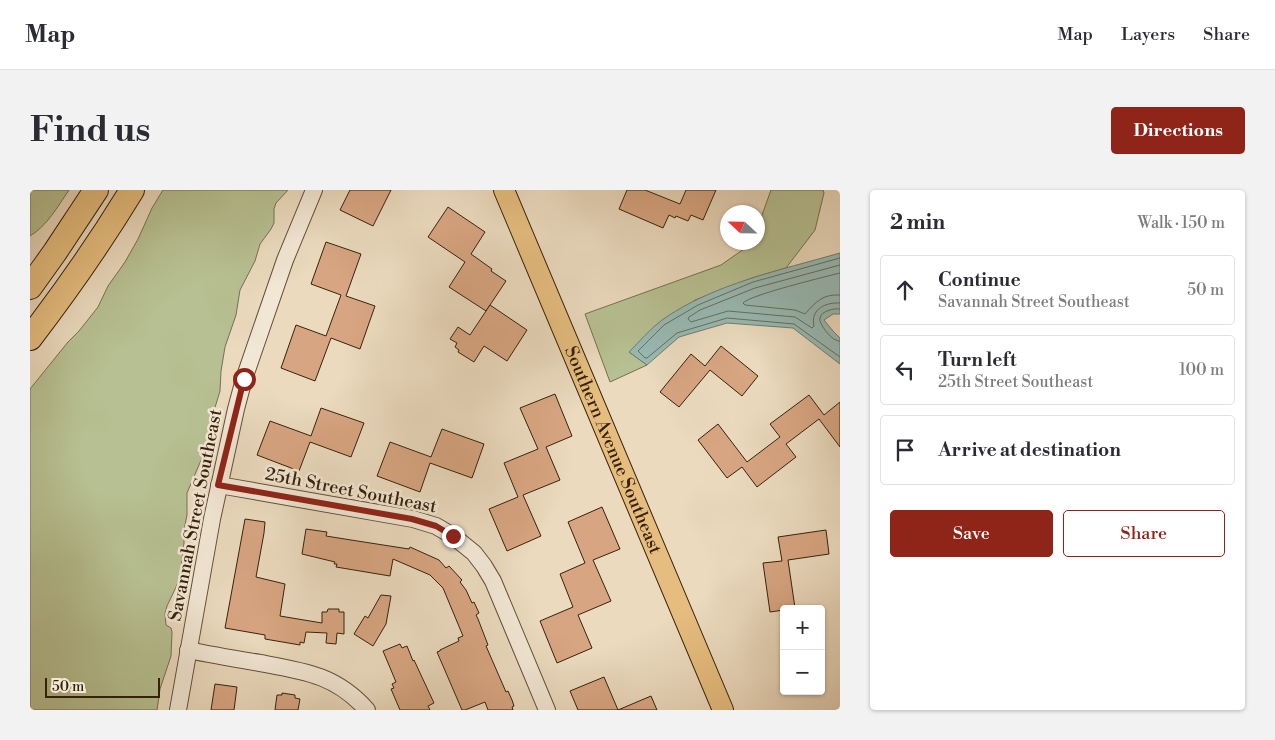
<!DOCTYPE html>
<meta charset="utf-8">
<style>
:root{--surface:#fff;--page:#f2f2f3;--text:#2b2b33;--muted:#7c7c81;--line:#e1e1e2;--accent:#8f2418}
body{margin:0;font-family:"Libre Bodoni",serif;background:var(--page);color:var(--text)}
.controls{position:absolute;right:15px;bottom:15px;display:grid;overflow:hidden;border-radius:5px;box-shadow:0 1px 4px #0004}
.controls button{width:45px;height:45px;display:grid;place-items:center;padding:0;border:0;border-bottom:1px solid var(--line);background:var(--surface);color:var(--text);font:25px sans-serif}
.compass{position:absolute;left:690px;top:15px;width:45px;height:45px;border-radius:50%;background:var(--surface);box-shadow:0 1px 4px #0004;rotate:292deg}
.scale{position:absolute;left:15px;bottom:12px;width:115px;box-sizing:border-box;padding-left:5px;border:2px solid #35220a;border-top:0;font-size:14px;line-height:18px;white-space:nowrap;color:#35220a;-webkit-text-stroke:4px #f2e7d5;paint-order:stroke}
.stop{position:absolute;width:15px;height:15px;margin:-11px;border:4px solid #8f2418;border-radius:50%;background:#fff}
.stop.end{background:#8f2418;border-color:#fff;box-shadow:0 1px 5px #0008}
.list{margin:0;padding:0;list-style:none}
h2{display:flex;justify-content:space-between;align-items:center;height:65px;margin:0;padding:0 20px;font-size:21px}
h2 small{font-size:16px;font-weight:400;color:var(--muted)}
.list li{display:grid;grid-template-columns:32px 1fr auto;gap:15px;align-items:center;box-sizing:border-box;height:70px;margin:0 10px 10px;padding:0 10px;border:1px solid var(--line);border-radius:5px}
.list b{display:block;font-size:19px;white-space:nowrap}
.list p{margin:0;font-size:16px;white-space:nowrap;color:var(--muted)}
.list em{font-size:16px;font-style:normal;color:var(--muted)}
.actions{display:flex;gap:10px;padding:15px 20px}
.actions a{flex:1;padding:11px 0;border:1px solid var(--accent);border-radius:5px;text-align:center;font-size:18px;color:var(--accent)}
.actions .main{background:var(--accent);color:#fff}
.icon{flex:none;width:28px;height:28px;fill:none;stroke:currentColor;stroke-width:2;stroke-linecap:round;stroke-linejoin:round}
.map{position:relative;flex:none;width:810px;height:520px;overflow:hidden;border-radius:5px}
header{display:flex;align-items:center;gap:30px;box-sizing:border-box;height:70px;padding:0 25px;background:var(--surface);border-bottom:1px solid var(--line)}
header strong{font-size:24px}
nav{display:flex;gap:28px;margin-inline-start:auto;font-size:18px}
.intro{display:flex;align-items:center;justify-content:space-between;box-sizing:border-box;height:120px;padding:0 30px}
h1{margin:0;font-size:35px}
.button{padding:12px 22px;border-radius:5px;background:var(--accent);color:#fff;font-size:18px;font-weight:700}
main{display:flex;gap:30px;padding:0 30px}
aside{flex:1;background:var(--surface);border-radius:5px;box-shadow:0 1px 4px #0004}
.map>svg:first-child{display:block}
.green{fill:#b7c092;stroke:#76714e}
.water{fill:#98bab4;stroke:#707d70}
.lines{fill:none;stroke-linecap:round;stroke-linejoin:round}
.shore{stroke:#666e5f;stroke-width:1}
.building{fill:#d7a581;stroke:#35220a}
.minor-casing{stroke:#625037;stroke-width:18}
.major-casing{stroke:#35220a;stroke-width:22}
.highway-casing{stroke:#35220a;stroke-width:26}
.minor{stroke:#f2e7d5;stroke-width:16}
.major{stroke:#e6bd7f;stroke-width:20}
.highway{stroke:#e6bd7f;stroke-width:24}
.route{stroke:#8f2418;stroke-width:6}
.labels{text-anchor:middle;stroke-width:5;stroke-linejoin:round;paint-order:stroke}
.street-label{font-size:18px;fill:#35220a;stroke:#f2e7d5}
</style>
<header>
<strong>Map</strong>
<nav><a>Map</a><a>Layers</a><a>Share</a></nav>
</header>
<div class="intro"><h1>Find us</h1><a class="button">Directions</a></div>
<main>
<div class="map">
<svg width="810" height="520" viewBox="0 0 810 520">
<rect width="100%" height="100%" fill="#ebdabe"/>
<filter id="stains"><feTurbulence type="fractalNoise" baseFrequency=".004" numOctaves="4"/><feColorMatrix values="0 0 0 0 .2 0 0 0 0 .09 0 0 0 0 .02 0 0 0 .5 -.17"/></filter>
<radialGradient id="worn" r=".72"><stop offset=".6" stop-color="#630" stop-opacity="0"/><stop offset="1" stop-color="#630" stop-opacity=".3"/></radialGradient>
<!-- green -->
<g class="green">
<path d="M0 0H39C28 16 17 36 0 46Z"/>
<polygon points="133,0 258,0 246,13 244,19 244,33 241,39 230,54 225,71 210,100 206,125 195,157 191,181 190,201 183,224 181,247 157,303 157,325 154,340 154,353 150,385 147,395 137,416 135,424 136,435 141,438 142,442 141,466 130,499 127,520 0,520 0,199 38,152 49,141 68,117 78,96 95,72 108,49 122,18"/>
<polygon points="741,0 793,0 794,3 785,40 756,78 722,88 665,110 599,162 617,175 580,192 555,124 691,75 721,54 721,53 728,52 728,36"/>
</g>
<!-- water -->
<path class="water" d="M810 63V124H803L794 130 803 141 810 148V174L763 138 697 133 649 147 617 175 599 162C609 152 620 139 632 130 683 94 751 80 810 63Z"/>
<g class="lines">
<!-- shore -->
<g class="shore">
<polyline points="810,68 723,92 668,115 634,135 608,161 615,168 617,168 647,143 697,128 764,134 810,167"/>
<path d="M810 75 725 98 670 120 659 127 658 129 661 132 698 121 765 127 782 138 784 136C780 119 796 112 810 113"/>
<path d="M810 83C794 87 720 105 713 113L715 115 765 120 775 124C786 112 792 104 810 105"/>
<path d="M810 119C804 118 791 121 790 128 788 133 801 149 806 150 807 151 809 151 810 151"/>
</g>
</g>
<!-- building -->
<g class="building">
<polygon points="320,0 361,0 343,36 310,20"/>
<polygon points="597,0 615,0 650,14 656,0 686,0 673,30 661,25 658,31 646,26 645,28 639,25 633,38 589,19"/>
<polygon points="418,17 455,42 441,64 462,79 461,81 476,91 456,121 419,97 435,72 398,47"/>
<polygon points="296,52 331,64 316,106 345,116 330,159 301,148 285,191 251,178 266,135 296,146 311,105 281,94"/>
<polygon points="460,115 497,140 477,171 454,156 444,172 428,162 429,160 425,157 427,153 420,149 428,137 440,145"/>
<polygon points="691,156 728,186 712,206 680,180 649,217 630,202 661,164 675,176"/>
<polygon points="525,204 542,246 516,257 530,290 493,305 511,346 477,361 459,319 488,307 474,273 508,259 490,218"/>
<polygon points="779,205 794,225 810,212 810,257 789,229 756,254 766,267 727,297 712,277 697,288 668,250 688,234 717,272 750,247 740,234"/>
<polygon points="291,218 334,233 321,267 280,252 269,281 227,265 240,231 281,246"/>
<polygon points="412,239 454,254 442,288 400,273 390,302 347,286 360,252 401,267"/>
<polygon points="572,317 590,359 563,370 581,411 548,425 562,458 527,473 510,431 543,417 530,384 555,373 538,332"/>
<polygon points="215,329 235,332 234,343 226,387 255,394 250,426 292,433 292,422 297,422 298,419 309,419 309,422 314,422 314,444 307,443 306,454 296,453 297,443 276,442 274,453 270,452 270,455 235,449 235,445 195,438"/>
<polygon points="276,339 297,342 296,346 321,350 379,359 380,357 409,370 416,378 419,376 432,390 430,392 436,400 442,413 444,412 449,423 446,425 448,429 458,455 456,456 476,502 478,501 482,510 484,516 482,517 483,520 458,520 455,512 435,520 432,520 407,462 410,461 410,460 429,451 428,448 433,446 413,398 400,385 363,369 360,386 306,377 307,374 304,374 305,372 272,364"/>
<polygon points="796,340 799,364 758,370 765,418 754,419 754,420 740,422 733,373 752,371 748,347"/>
<polygon points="351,405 361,406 356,434 343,456 324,444 335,426 338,428"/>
<polygon points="370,454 372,458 377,456 383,471 384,470 404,513 398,516 400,520 370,520 361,499 364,498 362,494 366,492 353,461"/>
<polygon points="574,487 588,520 548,520 540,501"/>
<polygon points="185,494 207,497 204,520 181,520"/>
<polygon points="252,503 265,505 265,508 270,509 268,520 245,520 247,505 252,505"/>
<polygon points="621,506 627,520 588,520"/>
</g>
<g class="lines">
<!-- minor casing -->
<g class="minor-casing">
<g id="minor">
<polyline points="189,295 383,329 406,336 423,346 444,363 454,376 463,391 517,520"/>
<path d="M158 460C182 465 206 469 230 473 274 481 306 485 337 520"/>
<polyline points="148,520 182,329 206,219 214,189 255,70 284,0"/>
</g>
</g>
<!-- major casing -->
<g class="major-casing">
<g id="major">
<path id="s1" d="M474 0 693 520"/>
</g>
</g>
<!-- highway casing -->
<g class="highway-casing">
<g id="highway">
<polyline points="0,97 25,62 66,0"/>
<path d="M0 148C36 101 71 51 102 0"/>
</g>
</g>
<!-- minor -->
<use href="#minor" class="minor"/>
<!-- major -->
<use href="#major" class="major"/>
<!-- highway -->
<use href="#highway" class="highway"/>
</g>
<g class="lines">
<!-- route -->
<polyline class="route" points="214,189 188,295 382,329 406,336 423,346"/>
</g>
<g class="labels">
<!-- street labels -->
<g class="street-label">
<text dy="6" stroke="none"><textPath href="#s1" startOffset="282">Southern Avenue Southeast</textPath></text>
<text transform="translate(321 300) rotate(11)" y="6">25th Street Southeast</text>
<text transform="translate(165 325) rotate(-79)" y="6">Savannah Street Southeast</text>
</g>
</g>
<rect width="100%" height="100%" filter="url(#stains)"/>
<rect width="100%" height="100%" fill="url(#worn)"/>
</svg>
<div class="controls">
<button>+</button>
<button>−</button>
</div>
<svg class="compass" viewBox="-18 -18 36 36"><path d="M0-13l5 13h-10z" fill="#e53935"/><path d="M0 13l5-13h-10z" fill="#7c7c81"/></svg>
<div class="scale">50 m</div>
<div class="stop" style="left:214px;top:189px"></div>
<div class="stop end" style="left:423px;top:346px"></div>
</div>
<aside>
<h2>2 min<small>Walk · 150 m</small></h2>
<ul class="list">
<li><svg class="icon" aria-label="ahead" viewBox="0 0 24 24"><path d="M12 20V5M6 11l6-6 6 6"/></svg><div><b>Continue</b><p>Savannah Street Southeast</p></div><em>50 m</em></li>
<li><svg class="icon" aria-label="left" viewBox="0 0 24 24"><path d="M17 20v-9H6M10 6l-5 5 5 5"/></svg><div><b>Turn left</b><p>25th Street Southeast</p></div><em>100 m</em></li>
<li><svg class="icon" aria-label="arrive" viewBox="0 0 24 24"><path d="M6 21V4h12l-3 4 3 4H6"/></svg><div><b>Arrive at destination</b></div></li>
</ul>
<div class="actions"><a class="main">Save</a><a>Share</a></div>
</aside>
</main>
